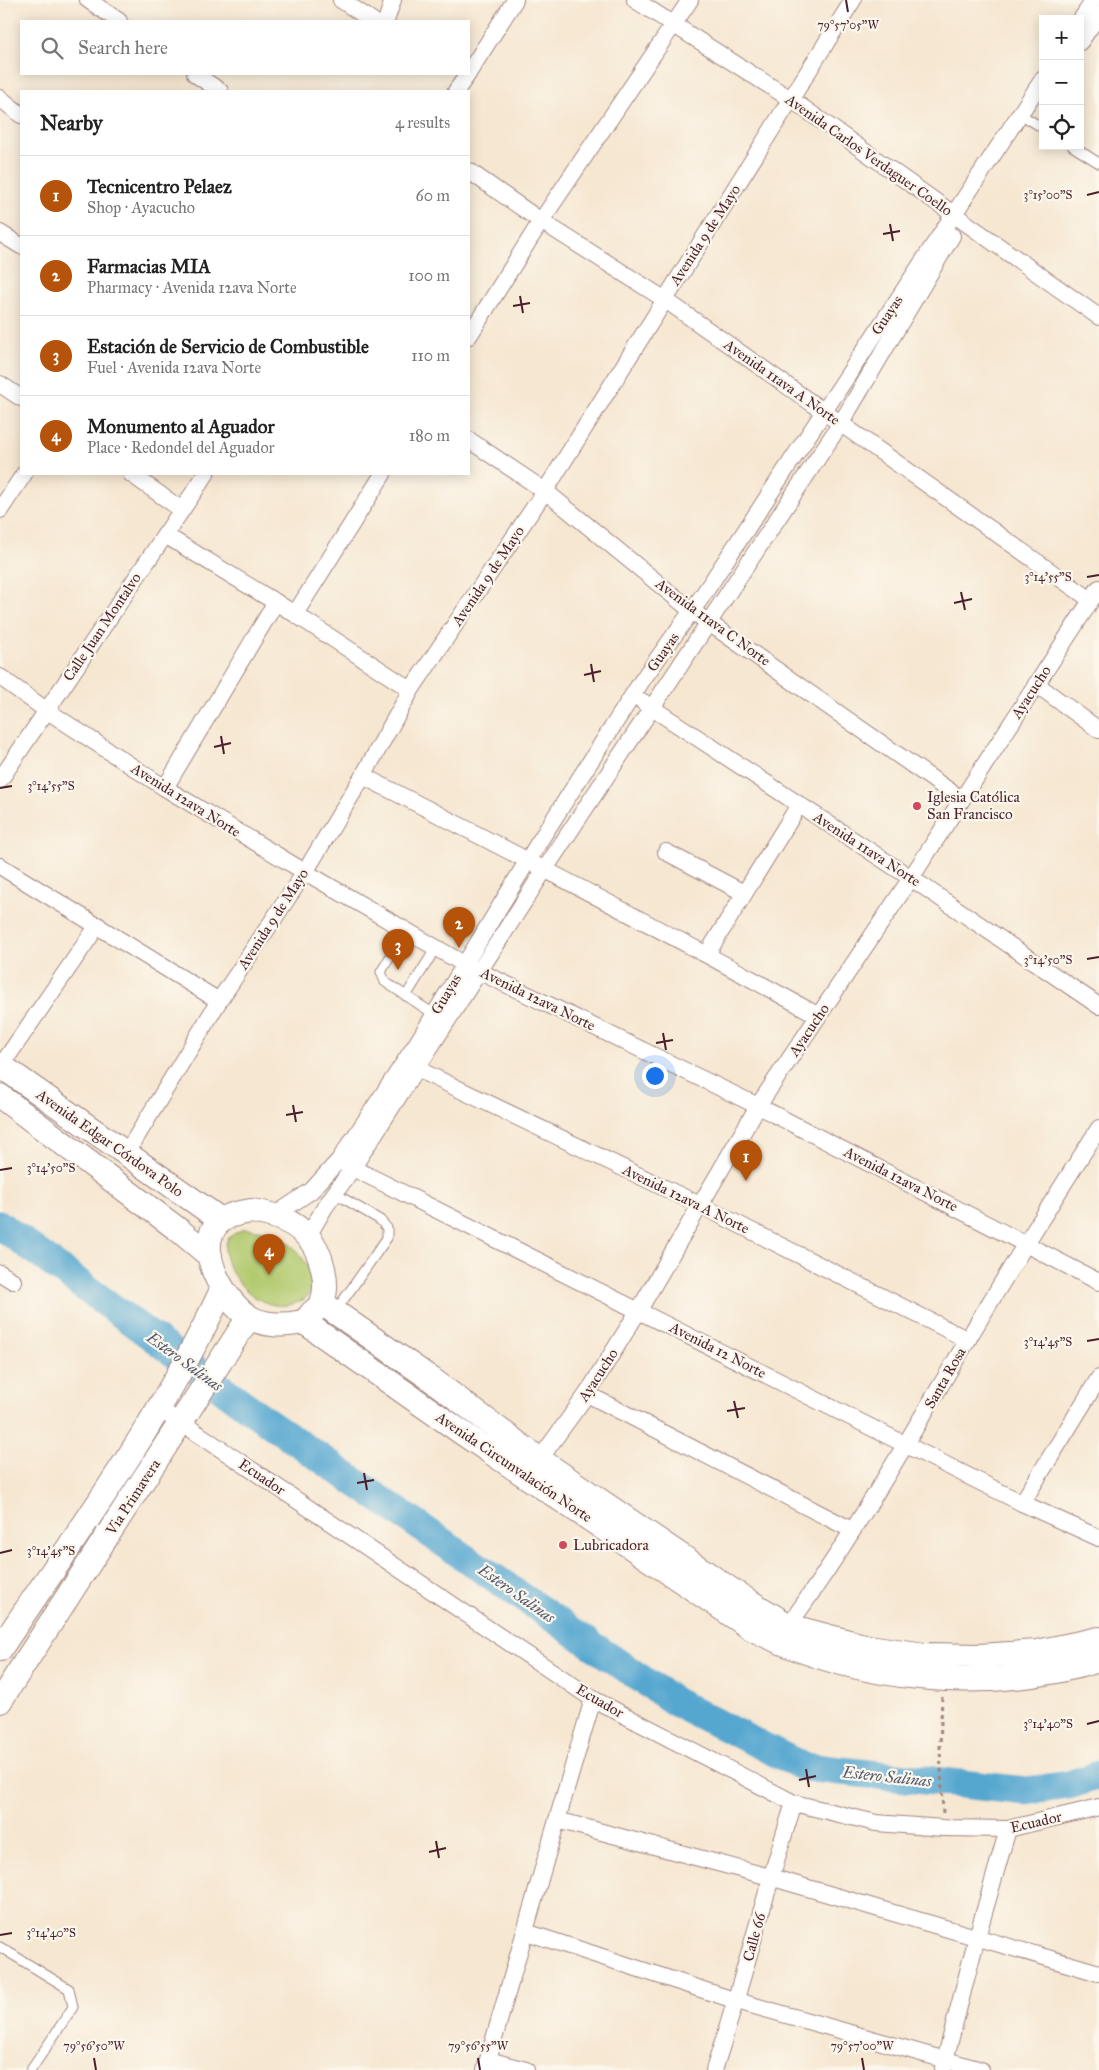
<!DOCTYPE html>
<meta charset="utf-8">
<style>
:root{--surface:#fff;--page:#f2f2f2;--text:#222;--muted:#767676;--line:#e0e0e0;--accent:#b45309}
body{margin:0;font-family:"IM FELL Great Primer",serif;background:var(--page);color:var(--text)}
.controls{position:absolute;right:15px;top:15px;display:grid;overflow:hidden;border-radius:0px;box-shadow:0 2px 12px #0003}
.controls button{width:45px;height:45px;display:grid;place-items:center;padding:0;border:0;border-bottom:1px solid var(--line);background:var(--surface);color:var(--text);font:25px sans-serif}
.you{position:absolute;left:654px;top:1075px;width:18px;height:18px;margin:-12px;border:4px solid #fff;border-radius:50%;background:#1a73e8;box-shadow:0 0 0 8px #1a73e833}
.badge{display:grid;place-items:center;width:32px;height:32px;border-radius:50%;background:var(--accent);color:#fff;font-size:16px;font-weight:700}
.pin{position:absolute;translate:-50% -41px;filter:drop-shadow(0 1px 2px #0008)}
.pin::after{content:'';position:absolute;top:26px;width:18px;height:15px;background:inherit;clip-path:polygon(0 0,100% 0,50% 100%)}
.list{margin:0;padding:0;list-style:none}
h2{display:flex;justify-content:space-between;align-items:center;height:65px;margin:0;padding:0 20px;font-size:21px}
h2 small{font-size:16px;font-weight:400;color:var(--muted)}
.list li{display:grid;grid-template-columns:32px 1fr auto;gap:15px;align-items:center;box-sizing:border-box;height:80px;padding:0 20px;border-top:1px solid var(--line)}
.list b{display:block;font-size:19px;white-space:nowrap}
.list p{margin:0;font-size:16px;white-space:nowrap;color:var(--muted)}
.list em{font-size:16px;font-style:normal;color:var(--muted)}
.icon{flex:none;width:28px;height:28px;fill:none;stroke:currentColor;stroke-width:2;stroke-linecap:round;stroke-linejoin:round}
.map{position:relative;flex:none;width:1099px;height:2070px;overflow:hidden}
.search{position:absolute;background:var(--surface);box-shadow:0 2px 12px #0003;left:20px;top:20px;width:450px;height:55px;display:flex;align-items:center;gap:12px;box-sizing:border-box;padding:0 18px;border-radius:0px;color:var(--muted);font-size:19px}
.panel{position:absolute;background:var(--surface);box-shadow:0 2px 12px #0003;left:20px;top:90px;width:450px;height:385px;border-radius:0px}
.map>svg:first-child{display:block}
.green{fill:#b2ca6e;stroke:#7e744c}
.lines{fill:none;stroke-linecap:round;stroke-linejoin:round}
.river{stroke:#56a7d0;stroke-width:29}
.service-casing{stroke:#a0837e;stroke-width:11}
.minor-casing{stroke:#a0837e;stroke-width:18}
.secondary-casing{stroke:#a0837e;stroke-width:26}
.path{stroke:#a0837e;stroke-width:3;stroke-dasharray:4 4;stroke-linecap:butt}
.service{stroke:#fff;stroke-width:9}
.minor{stroke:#fff;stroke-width:16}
.secondary{stroke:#fff;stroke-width:24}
.ticks{fill:none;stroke:#4a1f2b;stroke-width:2}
.poi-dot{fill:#d1495b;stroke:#fbf7ec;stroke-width:2}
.labels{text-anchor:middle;stroke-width:4.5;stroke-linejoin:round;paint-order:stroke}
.street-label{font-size:15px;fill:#4a1f2b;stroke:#fbf7ec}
.poi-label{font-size:15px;fill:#4a1f2b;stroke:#fbf7ec;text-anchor:start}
.water-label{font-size:16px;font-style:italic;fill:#4f556d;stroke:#fbf7ec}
.ticks-label{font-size:12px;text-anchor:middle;fill:#4a1f2b;stroke:#fbf7ec;stroke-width:4.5;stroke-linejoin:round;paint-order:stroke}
</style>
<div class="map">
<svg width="1099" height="2070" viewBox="0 0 1099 2070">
<rect width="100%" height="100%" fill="#fbf7ec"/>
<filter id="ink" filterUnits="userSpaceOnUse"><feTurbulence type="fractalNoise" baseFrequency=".02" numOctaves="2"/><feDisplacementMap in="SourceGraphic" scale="10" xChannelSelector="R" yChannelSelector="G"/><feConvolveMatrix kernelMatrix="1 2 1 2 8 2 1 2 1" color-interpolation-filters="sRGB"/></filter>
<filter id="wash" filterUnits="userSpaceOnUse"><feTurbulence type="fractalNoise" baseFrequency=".0096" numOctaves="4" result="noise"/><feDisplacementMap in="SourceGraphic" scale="20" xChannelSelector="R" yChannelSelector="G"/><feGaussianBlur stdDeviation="1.12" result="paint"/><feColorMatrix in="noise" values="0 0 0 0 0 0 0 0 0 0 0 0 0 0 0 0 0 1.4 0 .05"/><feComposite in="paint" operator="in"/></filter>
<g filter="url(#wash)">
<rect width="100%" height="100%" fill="#f6e7d1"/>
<!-- green -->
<path class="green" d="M244 1229C257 1229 269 1231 280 1238 286 1241 294 1247 298 1252 309 1264 320 1292 301 1301 271 1316 240 1292 228 1265 225 1257 223 1247 228 1239 232 1234 238 1232 244 1229Z"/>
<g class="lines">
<!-- river -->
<polyline class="river" points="0,1225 265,1420 675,1702 804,1767 1026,1791 1069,1785 1099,1775"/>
</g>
</g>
<g filter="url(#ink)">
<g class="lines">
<!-- service casing -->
<g class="service-casing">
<g id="service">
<polyline points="1028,119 1043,128"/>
<polyline points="1072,146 1099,163"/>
<polyline points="406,930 381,972 385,982 434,1014"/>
<polyline points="406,996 436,948"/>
<polyline points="335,1312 387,1238 387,1228 380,1220 336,1194"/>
<polyline points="0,1947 69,1989 73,2007 31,2070"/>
</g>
</g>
<!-- minor casing -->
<g class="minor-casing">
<g id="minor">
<polyline points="88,0 119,21"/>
<polyline points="341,0 373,21"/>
<polyline points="635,0 792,100 1099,317"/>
<polyline points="386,21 393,0"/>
<polyline points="1080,21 1094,0"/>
<polyline points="1080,42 1099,15"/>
<polyline points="469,72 515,0"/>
<polyline points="195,74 220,91"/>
<polyline points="456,91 468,74"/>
<polyline points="0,98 21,115"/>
<polyline points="469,171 541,221 664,299 1091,600"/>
<polyline points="0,233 21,246"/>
<polyline points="469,336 541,221 690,0"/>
<polyline points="0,384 21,398"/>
<polyline points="469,440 545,491 692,611 961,799"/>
<polyline points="131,474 182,510"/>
<polyline points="0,510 24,474"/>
<polyline points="165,535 295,614 411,690"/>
<polyline points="295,614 383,474"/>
<polyline points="0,677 46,710 165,788 305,872 464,964 758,1106 1099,1282"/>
<polyline points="1036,684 1099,730"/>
<polyline points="643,702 911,878 1099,1006"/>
<path d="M363 776C516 854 669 933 819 1016"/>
<polyline points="0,780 206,474"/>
<polyline points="165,788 276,602"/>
<polyline points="666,852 744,893"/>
<polyline points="0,866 219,1001"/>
<polyline points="707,954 799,805"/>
<polyline points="410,1063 417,1069 700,1205 968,1340"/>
<polyline points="1,1066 98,925"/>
<polyline points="126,1154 219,1001 305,872 363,776 411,690 545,491 853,0"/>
<polyline points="345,1164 1022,1503 1099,1538"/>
<polyline points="275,1215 311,1191 339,1160 350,1144 417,1043 539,842 643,679 703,595 1043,79"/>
<polyline points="308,1236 325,1207 352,1169 545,869 841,423 952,236"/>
<polyline points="0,1273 13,1281"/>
<polyline points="587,1394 852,1530"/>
<polyline points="158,1409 182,1423 593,1699 794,1803 876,1823 943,1828 1008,1829 1099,1807"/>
<polyline points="534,1467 587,1394 639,1310 758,1106 911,878 1099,588"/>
<polyline points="1022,1503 1099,1378"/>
<path d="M783 1633C851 1540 908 1440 967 1341 1009 1269 1054 1199 1099 1128"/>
<polyline points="557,1820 593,1699"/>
<polyline points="526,1932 737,2001 981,2070"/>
<polyline points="488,2060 526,2070"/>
<polyline points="943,2068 977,1937 1008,1829"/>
<polyline points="485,2070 557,1820 770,1877 1099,1973"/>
<path d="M714 2070C743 1982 765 1892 794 1803"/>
</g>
</g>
<!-- secondary casing -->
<g class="secondary-casing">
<g id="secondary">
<polyline points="0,1065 221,1220"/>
<polyline points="0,1096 180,1231 210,1256"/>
<path d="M251 1211C272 1214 293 1220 308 1237 321 1251 330 1284 322 1302 321 1306 315 1310 312 1313 307 1319 305 1322 297 1323 282 1326 262 1325 249 1317 224 1302 190 1243 222 1220 230 1214 241 1213 251 1211Z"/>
<polyline points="322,1303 431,1379 540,1460 734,1592 789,1626 868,1647 925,1655 980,1656 1037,1652 1099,1639"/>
<path d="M304 1322 461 1432 751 1628C856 1682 986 1695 1099 1660"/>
<path d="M0 1649C78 1532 163 1417 222 1290"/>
<polyline points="0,1701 249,1317"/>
</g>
</g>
<!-- path -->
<polyline class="path" points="942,1697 940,1747 943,1813"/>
<!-- service -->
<use href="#service" class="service"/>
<!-- minor -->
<use href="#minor" class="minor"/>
<!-- secondary -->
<use href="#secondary" class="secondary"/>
</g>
</g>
<!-- ticks -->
<path class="ticks" d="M846 0 848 12M1087 195 1099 192M890 224 893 241M883 234 900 231M520 296 523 313M513 306 530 303M1087 577 1099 575M961 592 965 610M954 603 972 599M591 664 594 682M584 675 601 671M221 736 224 754M214 747 231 743M0 788 12 786M1087 959 1099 957M663 1033 666 1050M656 1043 673 1040M293 1105 296 1122M286 1115 303 1112M0 1170 12 1168M1087 1341 1099 1339M734 1401 738 1418M727 1411 745 1408M364 1473 367 1490M357 1483 374 1480M0 1553 12 1550M1087 1724 1099 1721M806 1769 809 1787M799 1780 816 1776M436 1841 439 1858M429 1852 446 1848M0 1935 12 1933M94 2058 96 2070M478 2058 480 2070M862 2058 864 2070"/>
<!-- markers -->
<g class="poi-dot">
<circle cx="917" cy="806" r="5"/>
<circle cx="563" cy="1545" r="5"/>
</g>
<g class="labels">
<!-- street labels -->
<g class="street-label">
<text transform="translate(869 155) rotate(35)" y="5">Avenida Carlos Verdaguer Coello</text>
<text transform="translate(705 235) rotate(-57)" y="5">Avenida 9 de Mayo</text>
<text transform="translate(887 315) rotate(-56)" y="5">Guayas</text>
<text transform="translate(782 382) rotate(35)" y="5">Avenida 11ava A Norte</text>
<text transform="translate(488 576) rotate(-56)" y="5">Avenida 9 de Mayo</text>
<text transform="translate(713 622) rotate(36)" y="5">Avenida 11ava C Norte</text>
<text transform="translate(102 627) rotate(-56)" y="5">Calle Juan Montalvo</text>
<text transform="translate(663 652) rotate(-55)" y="5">Guayas</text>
<text transform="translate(1031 692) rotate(-57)" y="5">Ayacucho</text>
<text transform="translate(186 800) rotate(32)" y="5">Avenida 12ava Norte</text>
<text transform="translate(867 849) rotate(33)" y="5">Avenida 11ava Norte</text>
<text transform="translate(273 919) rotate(-57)" y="5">Avenida 9 de Mayo</text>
<text transform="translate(446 994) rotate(-59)" y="5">Guayas</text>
<text transform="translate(538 999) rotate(26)" y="5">Avenida 12ava Norte</text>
<text transform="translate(809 1030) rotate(-56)" y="5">Ayacucho</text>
<text transform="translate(110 1143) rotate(35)" y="5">Avenida Edgar Córdova Polo</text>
<text transform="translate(901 1179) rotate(27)" y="5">Avenida 12ava Norte</text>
<text transform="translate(686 1199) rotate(26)" y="5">Avenida 12ava A Norte</text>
<text transform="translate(718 1350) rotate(27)" y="5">Avenida 12 Norte</text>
<text transform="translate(598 1375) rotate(-57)" y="5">Ayacucho</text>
<text transform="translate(945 1378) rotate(-60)" y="5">Santa Rosa</text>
<text transform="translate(514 1467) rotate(34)" y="5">Avenida Circunvalación Norte</text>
<text transform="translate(262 1477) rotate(34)" y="5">Ecuador</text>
<text transform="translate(133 1497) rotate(-57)" y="5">Via Primavera</text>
<text transform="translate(600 1701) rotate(30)" y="5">Ecuador</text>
<text transform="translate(1036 1822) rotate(-13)" y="5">Ecuador</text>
<text transform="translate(754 1937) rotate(-75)" y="5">Calle 66</text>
</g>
<!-- poi labels -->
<g class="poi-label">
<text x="927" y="802">Iglesia Católica<tspan x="927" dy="17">San Francisco</tspan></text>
<text x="573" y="1550">Lubricadora</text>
</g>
<!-- water labels -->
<g class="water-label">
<text transform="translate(185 1361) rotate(36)" y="6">Estero Salinas</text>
<text transform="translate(517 1593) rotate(35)" y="6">Estero Salinas</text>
<text transform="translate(887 1776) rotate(6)" y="6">Estero Salinas</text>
</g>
</g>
<g class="ticks-label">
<text x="848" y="29">79°57'05"W</text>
<text x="1048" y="199">3°15'00"S</text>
<text x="1048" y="581">3°14'55"S</text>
<text x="51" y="790">3°14'55"S</text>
<text x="1048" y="964">3°14'50"S</text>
<text x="51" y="1172">3°14'50"S</text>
<text x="1048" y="1346">3°14'45"S</text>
<text x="51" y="1555">3°14'45"S</text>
<text x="1048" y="1728">3°14'40"S</text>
<text x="51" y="1937">3°14'40"S</text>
<text x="94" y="2050">79°56'50"W</text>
<text x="478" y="2050">79°56'55"W</text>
<text x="862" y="2050">79°57'00"W</text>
</g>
</svg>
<div class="controls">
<button>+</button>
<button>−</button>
<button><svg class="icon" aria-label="locate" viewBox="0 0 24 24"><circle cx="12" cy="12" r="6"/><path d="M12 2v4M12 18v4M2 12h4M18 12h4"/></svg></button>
</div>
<div class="you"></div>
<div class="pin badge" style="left:746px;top:1181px">1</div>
<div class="pin badge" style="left:459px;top:948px">2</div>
<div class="pin badge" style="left:398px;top:970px">3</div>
<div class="pin badge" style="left:269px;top:1275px">4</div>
<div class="search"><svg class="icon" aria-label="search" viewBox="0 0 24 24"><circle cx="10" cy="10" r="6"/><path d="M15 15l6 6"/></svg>Search here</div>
<section class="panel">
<h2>Nearby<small>4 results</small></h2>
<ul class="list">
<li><span class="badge">1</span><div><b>Tecnicentro Pelaez</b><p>Shop · Ayacucho</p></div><em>60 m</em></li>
<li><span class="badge">2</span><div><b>Farmacias MIA</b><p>Pharmacy · Avenida 12ava Norte</p></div><em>100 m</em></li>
<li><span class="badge">3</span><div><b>Estación de Servicio de Combustible</b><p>Fuel · Avenida 12ava Norte</p></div><em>110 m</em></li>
<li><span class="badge">4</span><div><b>Monumento al Aguador</b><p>Place · Redondel del Aguador</p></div><em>180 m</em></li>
</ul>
</section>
</div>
